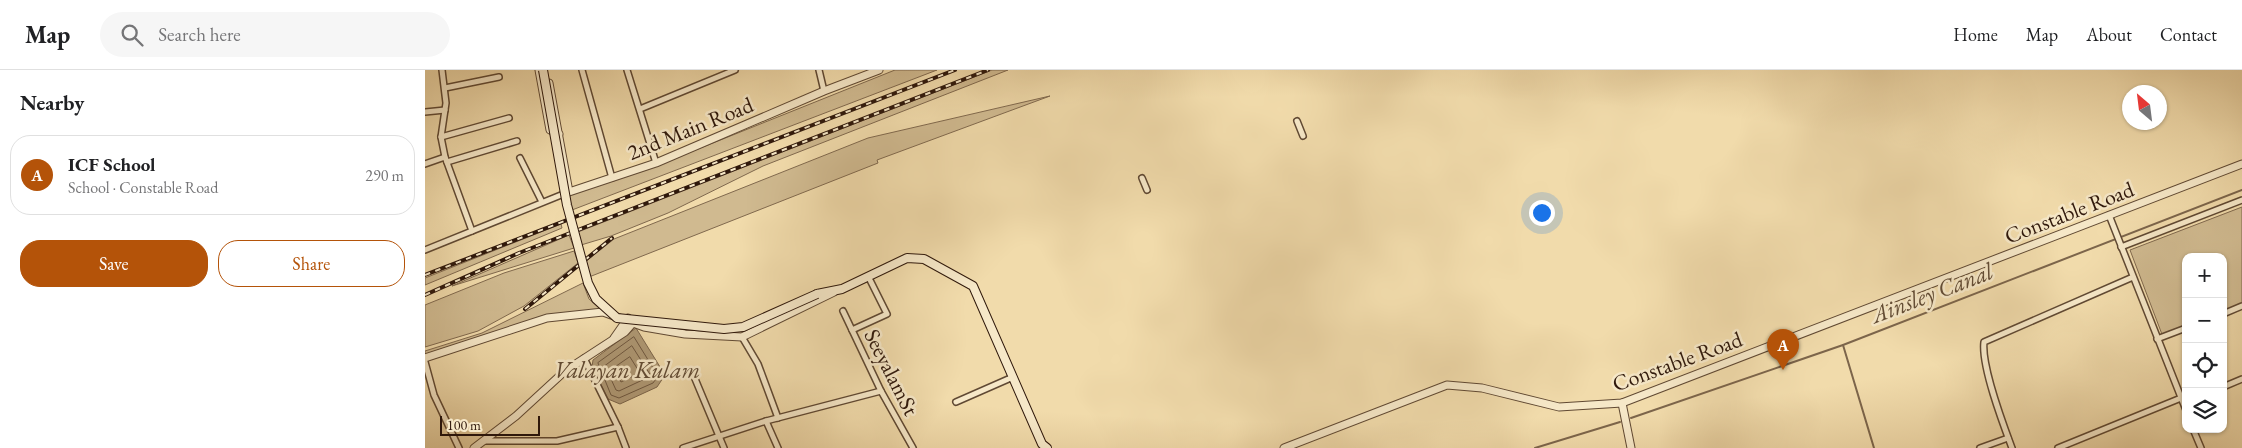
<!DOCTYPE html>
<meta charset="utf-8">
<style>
:root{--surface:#fff;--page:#f6f6f6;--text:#202124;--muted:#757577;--line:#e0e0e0;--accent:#b45309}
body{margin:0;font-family:"EB Garamond",serif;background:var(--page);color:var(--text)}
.controls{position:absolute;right:15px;bottom:15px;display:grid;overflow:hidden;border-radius:10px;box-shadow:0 1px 4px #0004}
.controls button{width:45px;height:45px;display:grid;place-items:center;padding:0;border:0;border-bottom:1px solid var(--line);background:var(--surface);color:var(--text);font:25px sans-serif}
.compass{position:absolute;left:1697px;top:15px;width:45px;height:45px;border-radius:50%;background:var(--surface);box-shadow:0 1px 4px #0004;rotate:332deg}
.scale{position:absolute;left:15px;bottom:12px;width:100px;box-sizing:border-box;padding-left:5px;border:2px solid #2f180b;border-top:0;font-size:14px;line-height:18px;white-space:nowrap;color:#2f180b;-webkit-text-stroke:4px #f6e8c8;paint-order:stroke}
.you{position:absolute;left:1116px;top:142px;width:18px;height:18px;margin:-12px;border:4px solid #fff;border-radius:50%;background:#1a73e8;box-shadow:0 0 0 8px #1a73e833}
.badge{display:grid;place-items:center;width:32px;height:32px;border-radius:50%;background:var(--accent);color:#fff;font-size:16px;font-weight:700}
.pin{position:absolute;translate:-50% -41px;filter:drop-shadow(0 1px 2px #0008)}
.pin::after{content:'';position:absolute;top:26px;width:18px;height:15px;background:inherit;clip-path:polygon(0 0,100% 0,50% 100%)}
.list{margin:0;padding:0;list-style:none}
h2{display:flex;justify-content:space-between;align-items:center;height:65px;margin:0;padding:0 20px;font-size:21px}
h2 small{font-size:16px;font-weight:400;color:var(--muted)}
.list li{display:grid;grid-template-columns:32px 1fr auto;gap:15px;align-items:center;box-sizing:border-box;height:80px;margin:0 10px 10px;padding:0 10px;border:1px solid var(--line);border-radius:20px}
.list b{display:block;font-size:19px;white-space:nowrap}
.list p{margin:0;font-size:16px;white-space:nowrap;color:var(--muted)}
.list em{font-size:16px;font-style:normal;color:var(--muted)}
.actions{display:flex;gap:10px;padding:15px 20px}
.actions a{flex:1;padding:11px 0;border:1px solid var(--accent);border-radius:20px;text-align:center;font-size:18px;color:var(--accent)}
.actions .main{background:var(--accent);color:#fff}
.icon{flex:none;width:28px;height:28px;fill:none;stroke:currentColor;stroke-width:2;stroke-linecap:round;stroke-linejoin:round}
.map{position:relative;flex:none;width:1817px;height:378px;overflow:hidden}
header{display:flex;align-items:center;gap:30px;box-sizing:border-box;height:70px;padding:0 25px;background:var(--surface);border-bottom:1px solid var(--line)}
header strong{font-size:24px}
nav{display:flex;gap:28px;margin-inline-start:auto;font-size:18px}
.search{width:350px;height:45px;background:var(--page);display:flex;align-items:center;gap:12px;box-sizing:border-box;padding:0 18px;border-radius:28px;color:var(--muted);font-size:19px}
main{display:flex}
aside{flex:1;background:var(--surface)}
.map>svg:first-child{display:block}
.green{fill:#d0ba90;stroke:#80694e}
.water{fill:#af9975;stroke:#7c654b}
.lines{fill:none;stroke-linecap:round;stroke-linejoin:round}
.shore{stroke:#6f5840;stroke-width:1}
.stream{stroke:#7c654b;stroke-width:2}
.minor-casing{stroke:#604933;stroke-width:8}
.tertiary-casing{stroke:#604933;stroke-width:9}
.secondary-casing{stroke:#2f180b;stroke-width:10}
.minor{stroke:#f6e8c8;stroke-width:5}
.tertiary{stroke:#f6e8c8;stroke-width:7}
.secondary{stroke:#f6e8c8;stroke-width:8}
.rail-casing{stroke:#2f180b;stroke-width:4}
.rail{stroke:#f6e8c8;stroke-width:2;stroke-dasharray:5.5;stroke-linecap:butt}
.secondary-bridge-casing{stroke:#2f180b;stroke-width:10;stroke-linecap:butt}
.secondary-bridge{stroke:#f6e8c8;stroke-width:8}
.labels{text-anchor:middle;stroke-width:5;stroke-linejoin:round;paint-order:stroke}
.street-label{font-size:22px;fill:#2f180b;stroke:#f6e8c8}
.water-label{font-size:24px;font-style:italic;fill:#624c35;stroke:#f6e8c8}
</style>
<header>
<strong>Map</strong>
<div class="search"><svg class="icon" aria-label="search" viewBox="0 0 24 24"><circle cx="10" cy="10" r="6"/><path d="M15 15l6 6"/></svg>Search here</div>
<nav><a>Home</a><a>Map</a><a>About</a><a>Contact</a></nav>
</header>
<main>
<aside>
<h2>Nearby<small></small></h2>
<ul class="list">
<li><span class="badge">A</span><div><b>ICF School</b><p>School · Constable Road</p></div><em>290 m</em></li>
</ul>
<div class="actions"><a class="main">Save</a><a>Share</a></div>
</aside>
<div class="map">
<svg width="1817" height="378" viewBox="0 0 1817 378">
<rect width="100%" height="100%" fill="#f1dbab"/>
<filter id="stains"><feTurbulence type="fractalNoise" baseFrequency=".004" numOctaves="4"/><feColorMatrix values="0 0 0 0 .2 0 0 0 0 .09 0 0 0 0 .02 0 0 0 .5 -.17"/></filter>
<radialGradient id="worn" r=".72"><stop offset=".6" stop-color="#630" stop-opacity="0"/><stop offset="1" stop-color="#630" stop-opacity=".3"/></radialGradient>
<!-- green -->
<g class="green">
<polygon points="470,0 512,0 147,140 142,126 233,95"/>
<polygon points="567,0 583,0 338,96 243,143 186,166 156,175 153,162"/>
<polygon points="625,26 452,90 453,93 164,207 160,192 189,169 443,68"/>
<polygon points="1817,137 1817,237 1798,244 1798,187 1761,187 1761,259 1738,267 1705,180"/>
<polygon points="136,154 137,158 0,215 0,208"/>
<polygon points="144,165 149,178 27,216"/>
<polygon points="149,181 153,193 99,236 53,261 0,277 0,235 79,203"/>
<polygon points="158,213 164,229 175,239 122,247 0,287 0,281 57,263"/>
</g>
<!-- water -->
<polygon class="water" points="211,258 240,305 232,317 195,334 183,329 167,297 168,290"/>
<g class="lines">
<!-- shore -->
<g class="shore">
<polygon points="209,267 233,306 228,313 194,328 186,325 173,293"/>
<polygon points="207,276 226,306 194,321 191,320 180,296"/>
<polygon points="205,287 215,303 196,312 189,298"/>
</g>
<!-- stream -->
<g class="stream">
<polyline points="1418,275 1449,378"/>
<polyline points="1206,348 1418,275 1817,120"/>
<polyline points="1110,378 1195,352"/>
</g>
<!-- minor casing -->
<g class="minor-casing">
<g id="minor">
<polyline points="17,0 21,33 16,67 20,87 47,161"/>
<polyline points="157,0 187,108"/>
<polyline points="202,0 231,93"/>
<polyline points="394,0 399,21"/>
<polyline points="20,18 74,7"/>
<polyline points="215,39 310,0"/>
<polyline points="0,42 20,40"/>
<polyline points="872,51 878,66"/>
<polyline points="16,67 84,48"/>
<polyline points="95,88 117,132"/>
<polyline points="22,92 92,71"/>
<polyline points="0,94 20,87"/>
<polyline points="717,108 722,120"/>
<polyline points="1684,145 1761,340"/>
<polyline points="1696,177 1817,130"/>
<polyline points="0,180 141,123"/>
<polyline points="418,241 456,321 488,378"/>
<polyline points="1798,244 1817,236"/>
<polyline points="427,260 462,244 443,206"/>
<polyline points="317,267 333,294 353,348"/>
<polyline points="1732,269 1761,258"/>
<polyline points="159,288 193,357 201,378"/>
<polyline points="0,292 9,325 34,378"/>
<polyline points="268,304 299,378"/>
<polyline points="1798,317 1817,309"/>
<polyline points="531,332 588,307"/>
<polyline points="341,351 353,378"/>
<polyline points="1768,359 1776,378"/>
<polyline points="59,371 132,371 193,357"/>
<polyline points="258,378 341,351 456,321"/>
<polyline points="1555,378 1583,368"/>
<path d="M1587 378C1578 354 1556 296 1559 272L1708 207"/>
<polyline points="1633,378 1756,328"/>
</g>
</g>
<!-- tertiary casing -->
<g class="tertiary-casing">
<g id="tertiary">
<polyline points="114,0 125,60 134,64"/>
<polyline points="124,13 144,122 231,93 399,21 454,0"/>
<polyline points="189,268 203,248"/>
<polyline points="0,288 122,248 178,242 219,257 260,264 317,267 409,222"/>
<polyline points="1197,333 1206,378"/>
<polyline points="49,378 91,346 140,301 200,262 207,254"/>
<polyline points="859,378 1022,315 1057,318 1134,337 1197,333 1817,94"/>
</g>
</g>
<!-- secondary casing -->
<g class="secondary-casing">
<polyline id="secondary" points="392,224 417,219 482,188 499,189 548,216 617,374 622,378"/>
</g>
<!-- minor -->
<use href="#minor" class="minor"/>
<!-- tertiary -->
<use href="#tertiary" class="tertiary"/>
<!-- secondary -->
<use href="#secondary" class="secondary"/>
<!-- rail casing -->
<g class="rail-casing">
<g id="rail">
<polyline points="0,205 530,0"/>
<polyline points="0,225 94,183 563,0"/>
<polyline points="100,239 187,168"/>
</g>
</g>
<!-- rail -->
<use href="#rail" class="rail"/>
<!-- secondary-bridge casing -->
<g class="secondary-bridge-casing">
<polyline id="secondary-bridge" points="118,0 142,135 163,213 171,229 192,248 299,259 318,257 392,224"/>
</g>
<!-- secondary-bridge -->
<use href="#secondary-bridge" class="secondary-bridge"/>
</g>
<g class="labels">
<!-- street labels -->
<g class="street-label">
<text transform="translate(265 58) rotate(-22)" y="8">2nd Main Road</text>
<text transform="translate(1644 142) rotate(-21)" y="8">Constable Road</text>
<text transform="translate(1252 291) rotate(-20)" y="8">Constable Road</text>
<text transform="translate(467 302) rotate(63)" y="8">SeeyalamSt</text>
</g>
<!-- water labels -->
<g class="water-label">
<text transform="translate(1507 223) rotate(-21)" y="8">Ainsley Canal</text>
<text x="202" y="308">Valayan Kulam</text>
</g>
</g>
<rect width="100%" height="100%" filter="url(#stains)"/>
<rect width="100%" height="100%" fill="url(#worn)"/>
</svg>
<div class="controls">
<button>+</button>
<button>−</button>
<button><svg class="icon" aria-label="locate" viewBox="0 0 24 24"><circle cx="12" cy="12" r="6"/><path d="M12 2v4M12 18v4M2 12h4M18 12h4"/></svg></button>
<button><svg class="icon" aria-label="layers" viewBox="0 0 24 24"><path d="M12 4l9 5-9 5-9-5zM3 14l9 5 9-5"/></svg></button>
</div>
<svg class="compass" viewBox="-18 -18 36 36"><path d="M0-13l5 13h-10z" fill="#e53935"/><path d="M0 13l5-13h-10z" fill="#757577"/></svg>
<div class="scale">100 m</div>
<div class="you"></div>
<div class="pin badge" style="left:1358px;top:300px">A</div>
</div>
</main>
